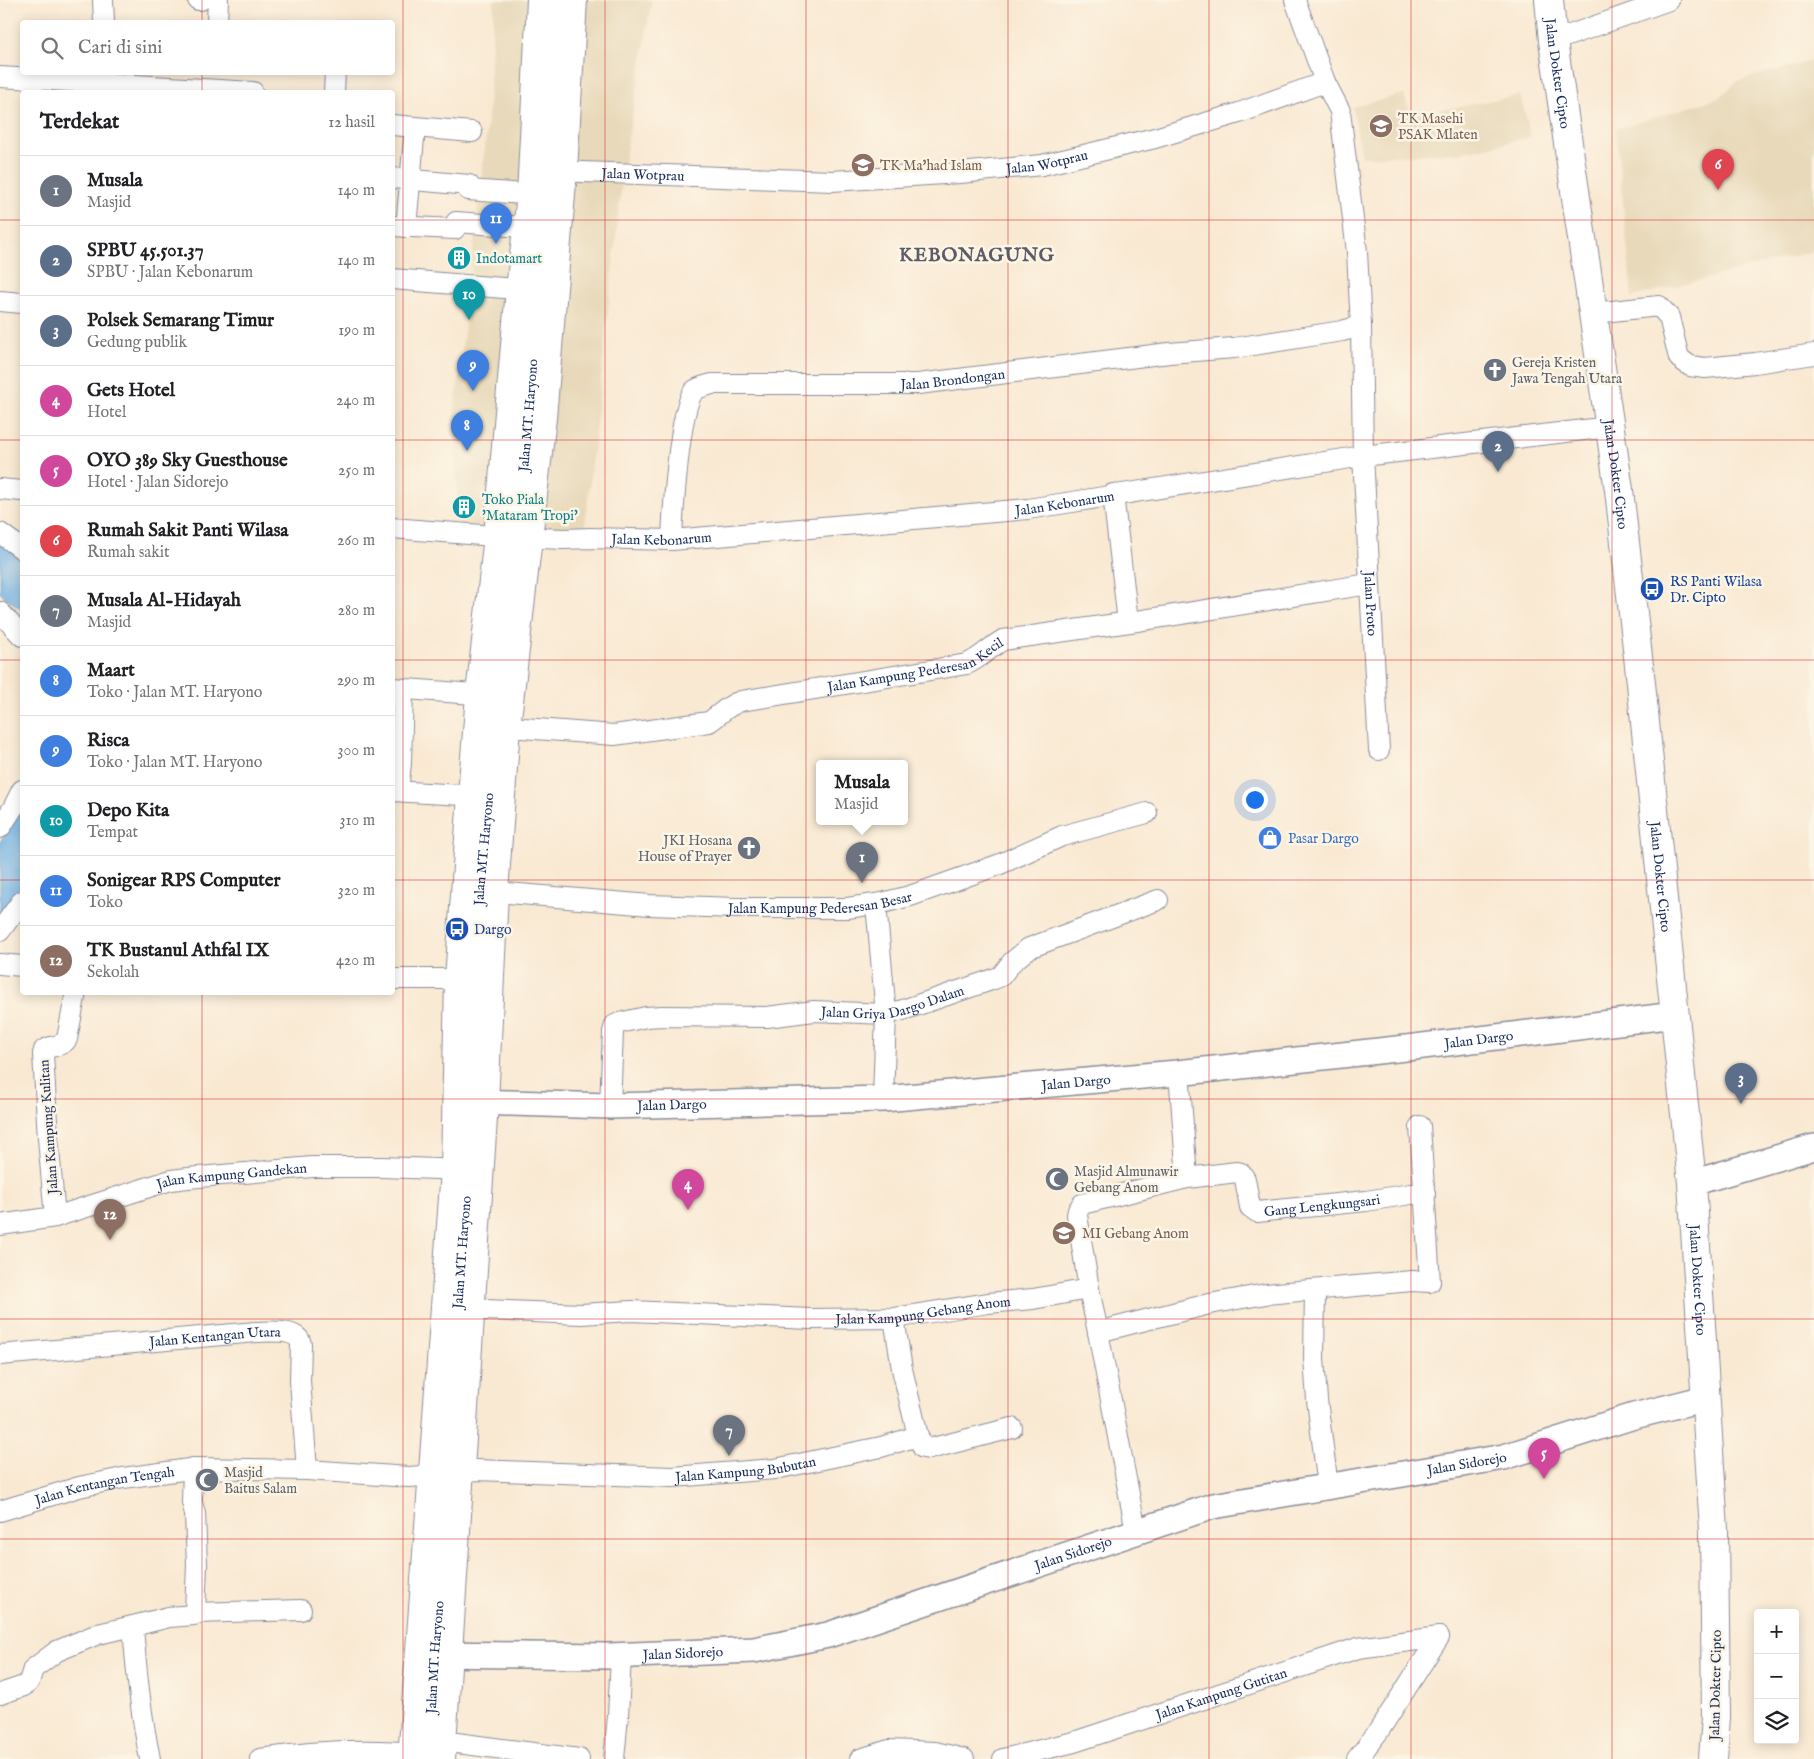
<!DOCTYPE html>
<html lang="id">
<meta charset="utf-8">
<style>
:root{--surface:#fff;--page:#f2f2f2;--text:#202124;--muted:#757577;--line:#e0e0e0;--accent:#b5179e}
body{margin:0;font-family:"IM FELL English",serif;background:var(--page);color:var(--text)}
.controls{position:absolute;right:15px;bottom:15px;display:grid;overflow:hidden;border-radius:5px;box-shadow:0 2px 12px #0003}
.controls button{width:45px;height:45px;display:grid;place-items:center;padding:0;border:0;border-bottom:1px solid var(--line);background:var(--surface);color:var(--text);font:25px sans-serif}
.you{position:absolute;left:1254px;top:799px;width:18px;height:18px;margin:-12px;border:4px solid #fff;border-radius:50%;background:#1a73e8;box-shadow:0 0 0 8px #1a73e833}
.badge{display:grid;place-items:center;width:32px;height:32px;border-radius:50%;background:var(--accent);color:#fff;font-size:16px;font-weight:700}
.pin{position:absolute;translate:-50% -41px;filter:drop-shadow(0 1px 2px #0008)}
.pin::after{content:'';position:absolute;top:26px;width:18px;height:15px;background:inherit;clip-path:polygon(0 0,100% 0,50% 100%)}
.popup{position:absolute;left:816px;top:760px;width:92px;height:65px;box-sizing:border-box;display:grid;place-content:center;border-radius:5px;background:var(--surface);filter:drop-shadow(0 1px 4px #0005);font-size:16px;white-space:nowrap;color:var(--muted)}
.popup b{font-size:19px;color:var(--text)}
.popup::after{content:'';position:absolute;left:50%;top:100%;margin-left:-10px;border:10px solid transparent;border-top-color:var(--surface)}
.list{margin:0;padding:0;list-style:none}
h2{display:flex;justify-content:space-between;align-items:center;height:65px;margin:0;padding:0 20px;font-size:21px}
h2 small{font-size:16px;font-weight:400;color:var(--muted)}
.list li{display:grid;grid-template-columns:32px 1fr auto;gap:15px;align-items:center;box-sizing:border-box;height:70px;padding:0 20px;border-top:1px solid var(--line)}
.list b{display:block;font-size:19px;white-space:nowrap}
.list p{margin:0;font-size:16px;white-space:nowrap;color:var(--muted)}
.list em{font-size:16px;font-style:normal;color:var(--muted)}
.icon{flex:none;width:28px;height:28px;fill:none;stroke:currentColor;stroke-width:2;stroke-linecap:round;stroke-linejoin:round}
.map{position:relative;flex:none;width:1814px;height:1759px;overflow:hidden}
.search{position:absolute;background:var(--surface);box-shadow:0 2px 12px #0003;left:20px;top:20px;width:375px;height:55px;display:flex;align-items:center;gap:12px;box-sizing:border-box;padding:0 18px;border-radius:5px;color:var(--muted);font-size:19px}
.panel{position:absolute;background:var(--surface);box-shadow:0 2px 12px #0003;left:20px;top:90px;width:375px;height:905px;border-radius:5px}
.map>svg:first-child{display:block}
.built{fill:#e8d9ba}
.water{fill:#70b0e4;stroke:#4670a1}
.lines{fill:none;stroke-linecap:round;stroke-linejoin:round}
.minor-casing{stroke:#8a8c98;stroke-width:22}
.tertiary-casing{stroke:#8a8c98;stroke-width:28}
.primary-casing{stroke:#8a8c98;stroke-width:30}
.trunk-casing{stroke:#8a8c98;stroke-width:30}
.minor{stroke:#fff;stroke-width:20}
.tertiary{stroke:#fff;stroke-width:25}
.primary{stroke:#fff;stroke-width:28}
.trunk{stroke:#fff;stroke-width:28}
.grid{fill:none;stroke:#d62828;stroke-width:1;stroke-opacity:0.55}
.labels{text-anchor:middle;stroke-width:5;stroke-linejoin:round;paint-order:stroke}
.street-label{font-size:14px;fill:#1b2f5e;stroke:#fcf5e5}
.education-label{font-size:14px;fill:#785e54;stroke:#fcf5e5;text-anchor:start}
.culture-label{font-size:14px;fill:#0d838f;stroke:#fcf5e5;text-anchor:start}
.worship-label{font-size:14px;fill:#5b616d;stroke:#fcf5e5;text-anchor:start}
.transit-label{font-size:14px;fill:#164399;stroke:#fcf5e5;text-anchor:start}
.shop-label{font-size:14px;fill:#366cbe;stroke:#fcf5e5;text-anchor:start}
.district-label{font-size:19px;font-weight:bold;letter-spacing:1px;fill:#5e5b68;stroke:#fcf5e5}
</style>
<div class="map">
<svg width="1814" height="1759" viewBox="0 0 1814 1759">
<rect width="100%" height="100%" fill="#fcf5e5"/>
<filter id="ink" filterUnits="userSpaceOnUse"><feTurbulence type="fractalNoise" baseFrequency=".02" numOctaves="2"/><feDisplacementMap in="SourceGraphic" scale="10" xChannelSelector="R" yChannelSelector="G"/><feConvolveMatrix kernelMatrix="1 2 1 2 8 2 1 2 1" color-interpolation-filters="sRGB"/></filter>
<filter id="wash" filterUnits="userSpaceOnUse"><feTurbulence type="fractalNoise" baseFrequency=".0096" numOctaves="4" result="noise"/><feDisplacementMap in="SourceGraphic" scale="20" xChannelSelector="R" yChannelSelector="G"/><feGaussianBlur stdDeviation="1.12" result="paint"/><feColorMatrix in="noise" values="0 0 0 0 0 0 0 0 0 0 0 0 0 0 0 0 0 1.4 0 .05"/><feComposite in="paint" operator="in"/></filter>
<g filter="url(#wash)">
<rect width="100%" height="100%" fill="#f9e9d3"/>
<!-- built -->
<g class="built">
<polygon points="494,0 652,0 624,162 584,536 459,527 454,420 488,119"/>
<polygon points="1814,60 1814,251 1632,297 1616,129 1719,98 1737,81"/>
<polygon points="1404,94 1410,116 1520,95 1531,137 1460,153 1362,157 1353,107"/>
</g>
<!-- water -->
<g class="water">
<polygon points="0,535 22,552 22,610 0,593"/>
<polygon points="22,805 22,897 0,927 0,842"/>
</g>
</g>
<g filter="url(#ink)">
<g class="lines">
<!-- minor casing -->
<g class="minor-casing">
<g id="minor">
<polyline points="103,0 104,22"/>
<polyline points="198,0 201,0"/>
<path id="s1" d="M1295 0 1325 82 1340 111 1357 252 1361 326 1363 456 1379 750"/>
<polyline points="217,22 218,0"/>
<polyline points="1553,41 1669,0"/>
<polyline points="0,77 253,92"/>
<polyline points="334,92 335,72"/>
<polyline points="392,125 472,132"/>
<path id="s2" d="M554 171 832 181 960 173 1042 165 1155 138 1239 113 1325 82"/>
<polyline points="392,178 469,185 468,190 539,195"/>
<polyline points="392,226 455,229 456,222 537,228"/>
<polyline points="406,227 415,127"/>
<polyline points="392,279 528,290"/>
<polyline points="0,301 22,303"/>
<polyline points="1593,313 1659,306 1669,317 1679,358 1690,366 1705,368 1755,363 1814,354"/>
<polyline points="0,489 22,491"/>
<polyline points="1113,494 1128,622"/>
<path id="s3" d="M392 528 494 536 564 539 590 538 672 540 1028 509 1363 456 1609 427"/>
<polyline points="0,533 22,549"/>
<path id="s4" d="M672 540C673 513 679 409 694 391 698 387 706 386 712 384H918L1169 353 1234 348 1342 331 1361 326"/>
<polyline points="0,612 22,636"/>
<polyline points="392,688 488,695"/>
<path id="s5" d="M497 726 614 735 709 722C721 714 726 706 741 701L967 664C981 658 990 647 1003 640L1137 621 1369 584"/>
<polyline points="392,791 480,796"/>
<polyline points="398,791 401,763 403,689"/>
<polyline points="0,828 13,808 22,790"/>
<path id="s6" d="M485 891 650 905 736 908H847L882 903 910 896 998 865 1062 836 1147 813"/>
<polyline points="876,904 886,1014 883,1099"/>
<polyline points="0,931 22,901"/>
<polyline points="0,964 22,966"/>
<polyline points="392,979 467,979"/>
<path id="s7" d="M610 1106 613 1032 615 1025 619 1023 646 1017 662 1016 767 1017 814 1011 886 1014 903 1010 994 979 1001 976 1012 962 1029 948 1158 900"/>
<path id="s8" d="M1187 1178 1237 1172 1241 1173 1245 1179 1250 1207 1257 1212 1366 1201 1411 1194H1425"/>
<path d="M55 1217 48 1138 43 1054 44 1050C51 1045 62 1047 67 1039L76 992"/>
<path id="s9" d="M0 1225 55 1217 171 1180 188 1178 312 1167H382L464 1170"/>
<polyline points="1089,1289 1098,1332 1209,1304 1266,1294 1412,1281 1430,1282 1420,1126"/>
<polyline points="1315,1290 1314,1358 1317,1400 1328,1487"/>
<path id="s10" d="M462 1309 581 1314 631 1311 810 1319 894 1318 988 1303 1033 1299 1089 1289 1077 1215 1078 1210 1082 1204 1187 1178 1179 1072"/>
<polyline points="1098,1332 1136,1531"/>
<path id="s11" d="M0 1355 256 1332C268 1332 298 1328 301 1344L300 1381 307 1470"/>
<polyline points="918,1436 923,1448 929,1449 1012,1428"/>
<path id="s12" d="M0 1511 79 1487 123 1478 197 1468 307 1470 409 1477 450 1474 476 1470 673 1477 775 1469 881 1447 918 1436 902 1369 894 1318"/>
<polyline points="195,1613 301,1610"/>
<polyline points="0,1694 24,1686 29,1682 33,1669 57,1651 98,1634 133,1626"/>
<polyline points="434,1740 579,1759"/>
<path d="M150 1759C141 1715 136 1670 133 1626L169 1617 194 1615 195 1613 197 1565 195 1514 192 1502 193 1468"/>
<path d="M260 1759C313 1751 368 1748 421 1754"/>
<polyline points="408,1759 451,1170 455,979 468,795 476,694 494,536 516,289 527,195 537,0"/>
<polyline points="445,1759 488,1103 498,892 510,727 546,418 567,171 577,0"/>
<polyline points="614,1759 618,1716 621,1656"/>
<polyline points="860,1759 889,1750 935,1752 964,1759"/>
<path id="s13" d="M1003 1759 1074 1742 1358 1648 1439 1637"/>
<polyline points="1357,1759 1378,1732 1439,1637"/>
</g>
</g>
<!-- tertiary casing -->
<g class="tertiary-casing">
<g id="tertiary">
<path id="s14" d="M473 1102 610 1106 883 1099 1177 1073 1415 1047 1675 1015"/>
<polyline points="1692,1183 1814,1147"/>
<path id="s15" d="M434 1654 609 1656 754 1650 828 1635 1213 1506 1504 1457 1634 1416 1706 1398"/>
</g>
</g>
<!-- primary casing -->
<g class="primary-casing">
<g id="primary">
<path id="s16" d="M428 1759 434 1654 450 1474 457 1309 473 1102 479 891 498 696 517 537 528 417 547 170 557 0"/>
</g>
</g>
<!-- trunk casing -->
<g class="trunk-casing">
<g id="trunk">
<path id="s17" d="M1549 0 1553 41 1619 490 1641 683 1692 1183 1714 1530 1716 1717 1713 1759"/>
</g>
</g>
<!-- minor -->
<use href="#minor" class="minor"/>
<!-- tertiary -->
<use href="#tertiary" class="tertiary"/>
<!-- primary -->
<use href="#primary" class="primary"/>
<!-- trunk -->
<use href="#trunk" class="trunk"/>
</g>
</g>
<!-- grid -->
<path class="grid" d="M202 0V22M403 0V1759M605 0V1759M806 0V1759M1008 0V1759M1209 0V1759M1411 0V1759M1612 0V1759M202 72V92M0 220H22M392 220H1814M0 440H22M392 440H1814M0 660H22M392 660H1814M0 880H22M392 880H1814M202 992V1759M0 1099H1814M0 1319H1814M0 1539H1814"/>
<!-- icons -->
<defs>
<g id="school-disc" transform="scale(1.25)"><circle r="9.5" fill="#8d6e63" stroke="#fcf5e5"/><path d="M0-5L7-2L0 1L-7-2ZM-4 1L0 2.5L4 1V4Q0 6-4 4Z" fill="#fff"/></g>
<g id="building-disc" transform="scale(1.25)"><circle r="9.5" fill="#0f9aa8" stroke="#fcf5e5"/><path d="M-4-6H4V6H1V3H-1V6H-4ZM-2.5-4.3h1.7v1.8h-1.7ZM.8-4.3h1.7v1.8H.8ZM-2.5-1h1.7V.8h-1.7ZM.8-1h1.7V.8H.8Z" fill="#fff"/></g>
<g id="church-disc" transform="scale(1.25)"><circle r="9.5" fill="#6b7280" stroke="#fcf5e5"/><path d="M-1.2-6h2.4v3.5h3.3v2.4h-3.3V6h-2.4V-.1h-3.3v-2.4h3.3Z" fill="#fff"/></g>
<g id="bus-disc" transform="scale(1.25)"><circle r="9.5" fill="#1a4fb4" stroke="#fcf5e5"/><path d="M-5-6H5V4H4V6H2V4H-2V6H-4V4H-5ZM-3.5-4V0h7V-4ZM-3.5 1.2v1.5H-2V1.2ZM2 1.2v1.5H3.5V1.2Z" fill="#fff"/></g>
<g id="shop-disc" transform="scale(1.25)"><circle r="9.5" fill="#3f7fe0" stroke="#fcf5e5"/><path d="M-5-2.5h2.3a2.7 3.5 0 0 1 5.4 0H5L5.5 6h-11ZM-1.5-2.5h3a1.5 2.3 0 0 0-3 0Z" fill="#fff"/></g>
<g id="mosque-disc" transform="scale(1.25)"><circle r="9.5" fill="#6b7280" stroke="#fcf5e5"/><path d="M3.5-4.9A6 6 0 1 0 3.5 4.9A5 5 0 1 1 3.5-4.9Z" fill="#fff"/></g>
</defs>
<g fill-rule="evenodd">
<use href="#school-disc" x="1381" y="126"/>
<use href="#school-disc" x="863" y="165"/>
<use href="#building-disc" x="459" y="258"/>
<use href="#church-disc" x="1495" y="370"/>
<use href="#building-disc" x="464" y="507"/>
<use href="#bus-disc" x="1652" y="589"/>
<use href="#shop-disc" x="1270" y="838"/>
<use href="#church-disc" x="749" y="848"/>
<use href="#bus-disc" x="457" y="929"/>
<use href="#mosque-disc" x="1057" y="1179"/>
<use href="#school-disc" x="1064" y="1233"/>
<use href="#mosque-disc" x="207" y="1480"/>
</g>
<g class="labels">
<!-- street labels -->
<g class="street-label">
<text dy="5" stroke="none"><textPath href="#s17" startOffset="74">Jalan Dokter Cipto</textPath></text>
<text dy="5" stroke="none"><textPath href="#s2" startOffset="494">Jalan Wotprau</textPath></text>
<text dy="5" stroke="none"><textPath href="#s2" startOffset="89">Jalan Wotprau</textPath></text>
<text dy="5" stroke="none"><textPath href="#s4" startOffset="412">Jalan Brondongan</textPath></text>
<text dy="5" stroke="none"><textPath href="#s16" startOffset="1348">Jalan MT. Haryono</textPath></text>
<text dy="5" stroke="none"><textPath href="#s17" startOffset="479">Jalan Dokter Cipto</textPath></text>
<text dy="5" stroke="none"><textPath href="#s3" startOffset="675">Jalan Kebonarum</textPath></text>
<text dy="5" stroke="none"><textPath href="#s3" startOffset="270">Jalan Kebonarum</textPath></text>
<text dy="5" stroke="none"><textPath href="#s1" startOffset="614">Jalan Proto</textPath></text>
<text dy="5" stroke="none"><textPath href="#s5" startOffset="431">Jalan Kampung Pederesan Kecil</textPath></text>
<text dy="5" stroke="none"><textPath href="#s16" startOffset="912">Jalan MT. Haryono</textPath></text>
<text dy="5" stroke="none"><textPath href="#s17" startOffset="884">Jalan Dokter Cipto</textPath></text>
<text dy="5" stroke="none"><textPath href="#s6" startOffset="336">Jalan Kampung Pederesan Besar</textPath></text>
<text dy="5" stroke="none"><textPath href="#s7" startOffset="362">Jalan Griya Dargo Dalam</textPath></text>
<text dy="5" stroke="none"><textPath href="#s14" startOffset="1009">Jalan Dargo</textPath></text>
<text dy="5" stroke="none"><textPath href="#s14" startOffset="604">Jalan Dargo</textPath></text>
<text dy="5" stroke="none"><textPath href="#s14" startOffset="199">Jalan Dargo</textPath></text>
<text transform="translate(48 1127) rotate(-94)" y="5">Jalan Kampung Kulitan</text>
<text dy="5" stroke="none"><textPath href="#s9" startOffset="238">Jalan Kampung Gandekan</textPath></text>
<text dy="5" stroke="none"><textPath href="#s8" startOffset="164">Gang Lengkungsari</textPath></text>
<text dy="5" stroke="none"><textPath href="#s16" startOffset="508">Jalan MT. Haryono</textPath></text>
<text dy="5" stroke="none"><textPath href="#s17" startOffset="1289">Jalan Dokter Cipto</textPath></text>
<text dy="5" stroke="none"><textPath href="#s10" startOffset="462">Jalan Kampung Gebang Anom</textPath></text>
<text dy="5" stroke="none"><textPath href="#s11" startOffset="216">Jalan Kentangan Utara</textPath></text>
<text dy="5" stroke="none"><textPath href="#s15" startOffset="1059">Jalan Sidorejo</textPath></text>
<text dy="5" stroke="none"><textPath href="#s12" startOffset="752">Jalan Kampung Bubutan</textPath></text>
<text dy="5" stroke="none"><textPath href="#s12" startOffset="108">Jalan Kentangan Tengah</textPath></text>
<text dy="5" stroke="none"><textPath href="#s15" startOffset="654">Jalan Sidorejo</textPath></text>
<text dy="5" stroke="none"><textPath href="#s15" startOffset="249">Jalan Sidorejo</textPath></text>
<text dy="5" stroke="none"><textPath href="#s16" startOffset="102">Jalan MT. Haryono</textPath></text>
<text transform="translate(1715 1685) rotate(-89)" y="5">Jalan Dokter Cipto</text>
<text dy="5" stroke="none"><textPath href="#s13" startOffset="228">Jalan Kampung Gutitan</textPath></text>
</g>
<!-- education labels -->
<g class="education-label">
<text x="1398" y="123">TK Masehi<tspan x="1398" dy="16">PSAK Mlaten</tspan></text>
<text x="880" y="170">TK Ma'had Islam</text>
<text x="1082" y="1238">MI Gebang Anom</text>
</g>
<!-- culture labels -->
<g class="culture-label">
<text x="476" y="263">Indotamart</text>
<text x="482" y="504">Toko Piala<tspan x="482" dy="16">'Mataram Tropi'</tspan></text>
</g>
<!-- worship labels -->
<g class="worship-label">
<text x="1512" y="367">Gereja Kristen<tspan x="1512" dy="16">Jawa Tengah Utara</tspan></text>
<text x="732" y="845" text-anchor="end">JKI Hosana<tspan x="732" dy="16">House of Prayer</tspan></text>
<text x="1074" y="1176">Masjid Almunawir<tspan x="1074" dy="16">Gebang Anom</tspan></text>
<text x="224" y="1477">Masjid<tspan x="224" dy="16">Baitus Salam</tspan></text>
</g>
<!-- transit labels -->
<g class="transit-label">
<text x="1670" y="586">RS Panti Wilasa<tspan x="1670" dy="16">Dr. Cipto</tspan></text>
<text x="474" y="934">Dargo</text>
</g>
<!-- shop labels -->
<g class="shop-label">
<text x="1288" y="843">Pasar Dargo</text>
</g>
<!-- district labels -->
<g class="district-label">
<text x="977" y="261">KEBONAGUNG</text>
</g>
</g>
</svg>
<div class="controls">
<button>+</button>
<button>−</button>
<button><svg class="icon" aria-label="layers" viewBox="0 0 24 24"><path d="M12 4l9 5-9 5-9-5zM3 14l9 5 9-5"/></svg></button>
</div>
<div class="you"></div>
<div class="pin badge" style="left:862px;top:883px;background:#6b7280">1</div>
<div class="popup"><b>Musala</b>Masjid</div>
<div class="pin badge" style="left:1498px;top:472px;background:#5c6f8a">2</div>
<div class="pin badge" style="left:1741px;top:1104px;background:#5c6f8a">3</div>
<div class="pin badge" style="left:688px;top:1210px;background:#d1479c">4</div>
<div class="pin badge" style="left:1544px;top:1479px;background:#d1479c">5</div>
<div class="pin badge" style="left:1718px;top:190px;background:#e0444e">6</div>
<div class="pin badge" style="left:729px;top:1456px;background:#6b7280">7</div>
<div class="pin badge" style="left:467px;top:451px;background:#3f7fe0">8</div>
<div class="pin badge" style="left:473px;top:391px;background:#3f7fe0">9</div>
<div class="pin badge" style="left:469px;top:320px;background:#0f9aa8">10</div>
<div class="pin badge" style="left:496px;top:244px;background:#3f7fe0">11</div>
<div class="pin badge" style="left:110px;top:1240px;background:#8d6e63">12</div>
<div class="search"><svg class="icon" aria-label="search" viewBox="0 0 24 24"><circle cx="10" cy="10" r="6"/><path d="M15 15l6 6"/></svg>Cari di sini</div>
<section class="panel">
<h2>Terdekat<small>12 hasil</small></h2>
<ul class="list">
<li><span class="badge" style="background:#6b7280">1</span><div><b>Musala</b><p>Masjid</p></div><em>140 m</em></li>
<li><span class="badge" style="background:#5c6f8a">2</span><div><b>SPBU 45.501.37</b><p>SPBU · Jalan Kebonarum</p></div><em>140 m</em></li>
<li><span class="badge" style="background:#5c6f8a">3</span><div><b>Polsek Semarang Timur</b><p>Gedung publik</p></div><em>190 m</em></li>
<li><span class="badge" style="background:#d1479c">4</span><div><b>Gets Hotel</b><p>Hotel</p></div><em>240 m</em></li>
<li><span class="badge" style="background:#d1479c">5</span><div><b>OYO 389 Sky Guesthouse</b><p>Hotel · Jalan Sidorejo</p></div><em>250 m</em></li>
<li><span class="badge" style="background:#e0444e">6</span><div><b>Rumah Sakit Panti Wilasa</b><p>Rumah sakit</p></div><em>260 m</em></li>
<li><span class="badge" style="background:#6b7280">7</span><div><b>Musala Al-Hidayah</b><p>Masjid</p></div><em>280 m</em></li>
<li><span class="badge" style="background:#3f7fe0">8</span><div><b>Maart</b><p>Toko · Jalan MT. Haryono</p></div><em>290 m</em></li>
<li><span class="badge" style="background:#3f7fe0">9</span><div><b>Risca</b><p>Toko · Jalan MT. Haryono</p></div><em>300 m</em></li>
<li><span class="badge" style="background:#0f9aa8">10</span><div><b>Depo Kita</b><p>Tempat</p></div><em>310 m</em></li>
<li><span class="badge" style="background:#3f7fe0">11</span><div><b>Sonigear RPS Computer</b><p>Toko</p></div><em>320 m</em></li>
<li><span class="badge" style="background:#8d6e63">12</span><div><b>TK Bustanul Athfal IX</b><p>Sekolah</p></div><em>420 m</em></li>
</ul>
</section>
</div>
